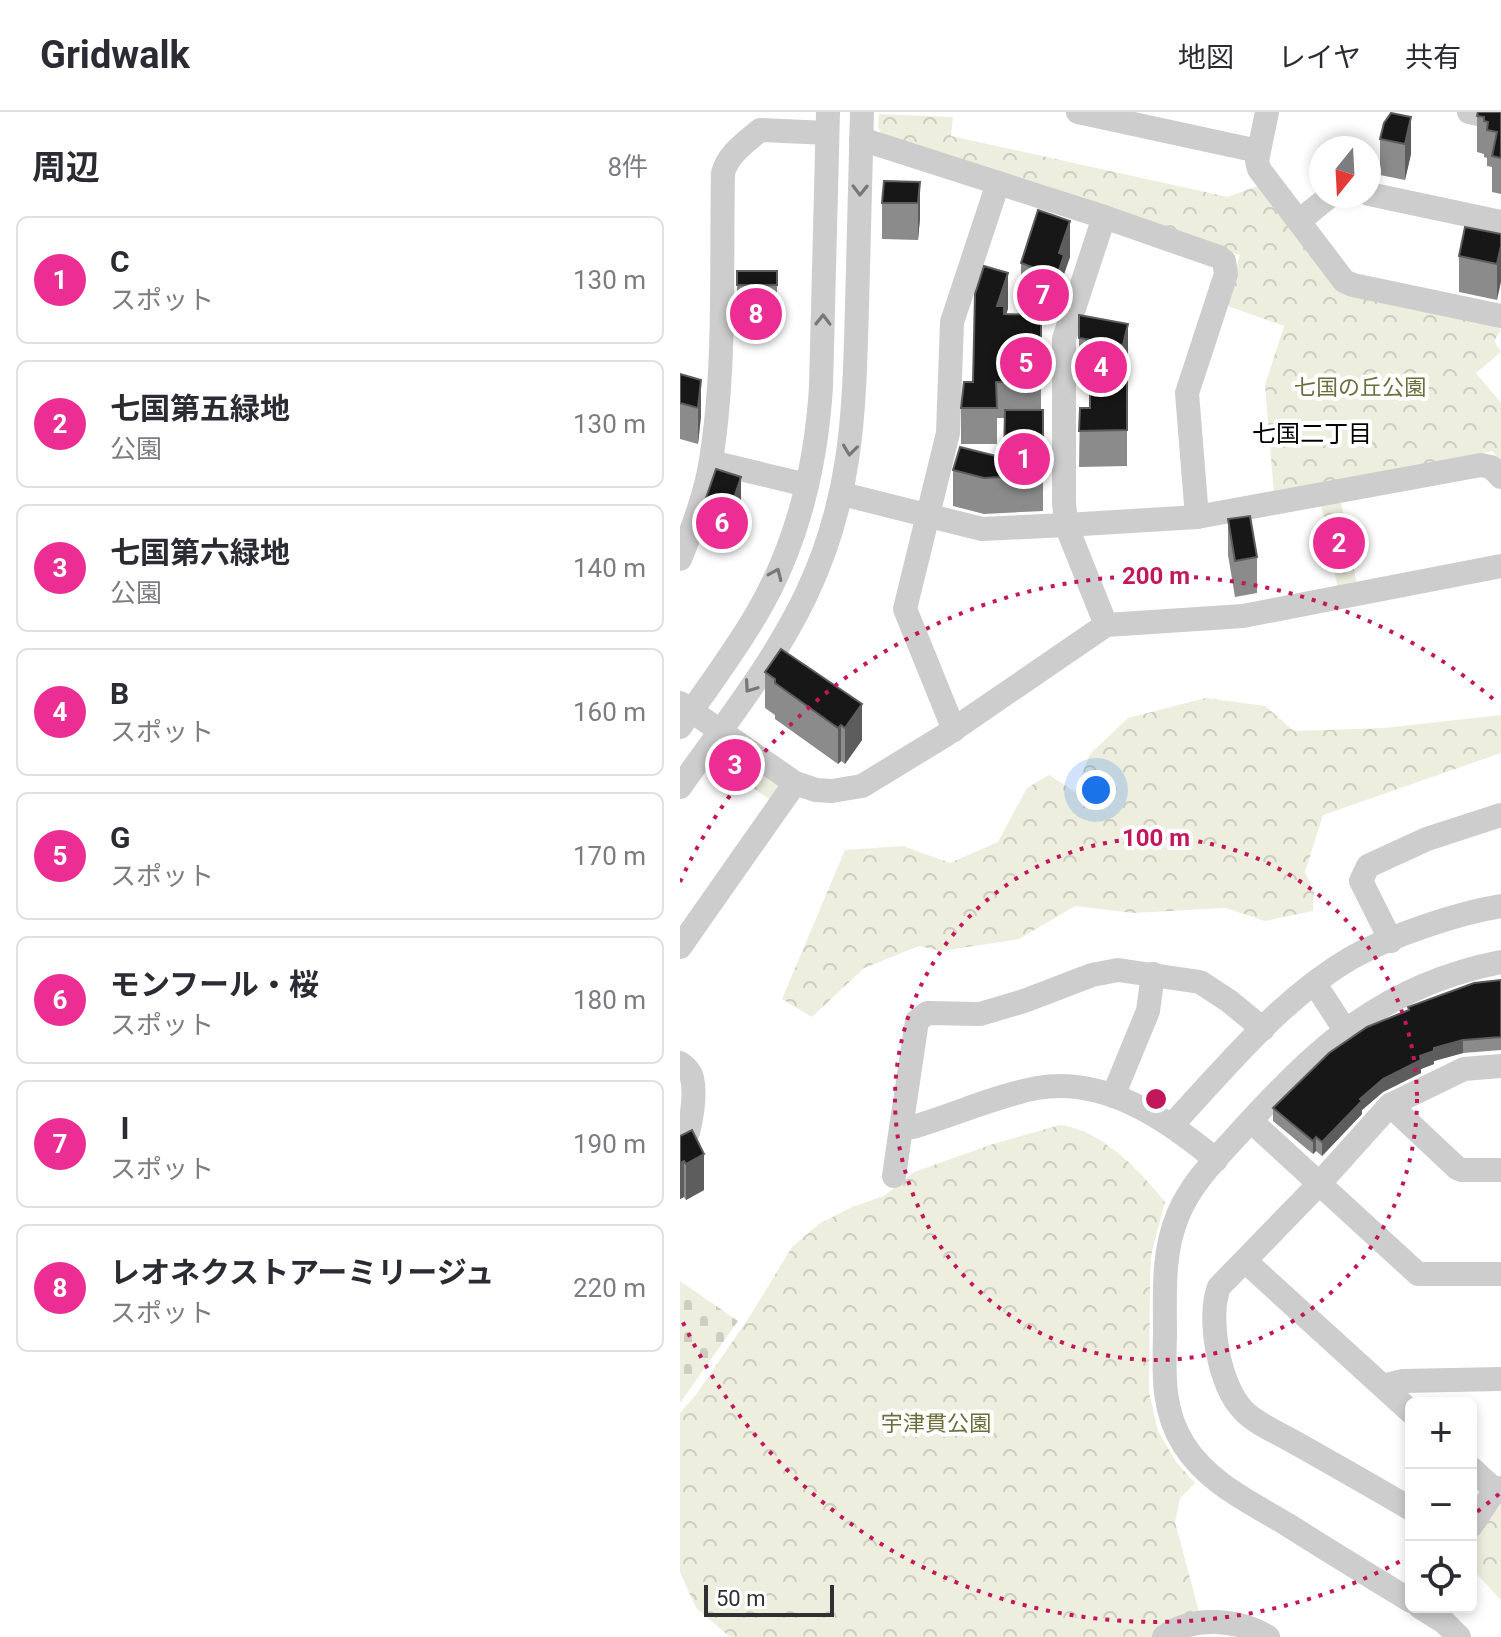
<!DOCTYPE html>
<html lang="ja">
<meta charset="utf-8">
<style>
:root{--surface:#fff;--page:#f7f7f7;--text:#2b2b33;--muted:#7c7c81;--line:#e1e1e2;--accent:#ec2d93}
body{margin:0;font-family:Roboto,"Noto Sans JP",sans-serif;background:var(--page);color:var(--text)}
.controls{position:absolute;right:24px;bottom:24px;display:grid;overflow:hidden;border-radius:12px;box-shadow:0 4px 12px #0003}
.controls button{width:72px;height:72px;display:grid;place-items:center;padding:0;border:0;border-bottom:2px solid var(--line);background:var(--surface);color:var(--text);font:40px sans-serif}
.compass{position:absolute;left:629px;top:24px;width:72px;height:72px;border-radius:50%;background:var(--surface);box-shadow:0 4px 12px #0003;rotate:198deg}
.scale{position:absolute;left:24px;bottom:20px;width:130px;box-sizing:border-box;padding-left:8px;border:4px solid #303030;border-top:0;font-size:22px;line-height:28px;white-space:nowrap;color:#303030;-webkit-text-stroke:6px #fff;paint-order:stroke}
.you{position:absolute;left:416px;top:678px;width:28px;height:28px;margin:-20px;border:6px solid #fff;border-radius:50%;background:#1a73e8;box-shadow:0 0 0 12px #1a73e833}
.badge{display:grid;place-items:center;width:52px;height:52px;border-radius:50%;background:var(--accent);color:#fff;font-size:26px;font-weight:700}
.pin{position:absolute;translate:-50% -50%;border:4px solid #fff;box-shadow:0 2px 8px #0006}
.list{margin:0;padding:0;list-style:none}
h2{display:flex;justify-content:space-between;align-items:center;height:104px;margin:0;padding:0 32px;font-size:34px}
h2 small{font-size:26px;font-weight:400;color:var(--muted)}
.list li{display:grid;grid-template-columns:52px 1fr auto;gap:24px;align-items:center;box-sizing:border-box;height:128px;margin:0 16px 16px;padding:0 16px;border:2px solid var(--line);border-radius:12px}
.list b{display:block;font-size:30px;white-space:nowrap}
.list p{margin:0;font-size:26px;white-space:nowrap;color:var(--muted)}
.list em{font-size:26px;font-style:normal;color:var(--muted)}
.icon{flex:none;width:44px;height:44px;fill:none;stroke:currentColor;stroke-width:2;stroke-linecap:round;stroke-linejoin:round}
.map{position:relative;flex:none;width:821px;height:1525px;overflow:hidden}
header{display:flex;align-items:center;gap:48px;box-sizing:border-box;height:112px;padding:0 40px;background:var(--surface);border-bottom:2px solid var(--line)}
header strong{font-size:38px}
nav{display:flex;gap:44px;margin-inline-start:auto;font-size:28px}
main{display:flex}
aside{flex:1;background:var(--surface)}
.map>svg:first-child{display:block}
.forest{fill:url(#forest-crowns)}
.cemetery{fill:url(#cemetery-stones)}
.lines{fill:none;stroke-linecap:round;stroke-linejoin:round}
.minor{stroke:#cdcdcd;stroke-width:24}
.wall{fill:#8b8b8b}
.shaded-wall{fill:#5d5d5d}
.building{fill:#171717;stroke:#5d5d5d;stroke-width:2}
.oneway{stroke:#777}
.ring{fill:none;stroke:#c2185b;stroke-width:4;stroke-dasharray:4 8}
.labels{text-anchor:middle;stroke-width:8;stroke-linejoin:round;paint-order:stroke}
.park-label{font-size:22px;fill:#6b6e3b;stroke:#fff}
.neighbourhood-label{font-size:24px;fill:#000;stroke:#fff}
.centre{fill:#c2185b;stroke:#fff;stroke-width:4}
.ring-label{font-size:24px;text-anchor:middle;font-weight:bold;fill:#c2185b;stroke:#fff;stroke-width:8;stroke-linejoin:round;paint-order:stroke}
</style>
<header>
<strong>Gridwalk</strong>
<nav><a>地図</a><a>レイヤ</a><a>共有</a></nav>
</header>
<main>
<aside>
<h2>周辺<small>8件</small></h2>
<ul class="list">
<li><span class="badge">1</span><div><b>C</b><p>スポット</p></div><em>130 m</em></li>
<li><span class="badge">2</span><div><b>七国第五緑地</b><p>公園</p></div><em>130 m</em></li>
<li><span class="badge">3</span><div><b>七国第六緑地</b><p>公園</p></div><em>140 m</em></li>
<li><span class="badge">4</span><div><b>B</b><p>スポット</p></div><em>160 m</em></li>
<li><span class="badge">5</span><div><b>G</b><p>スポット</p></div><em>170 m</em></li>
<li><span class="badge">6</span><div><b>モンフール・桜</b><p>スポット</p></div><em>180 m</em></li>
<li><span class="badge">7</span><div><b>Ⅰ</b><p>スポット</p></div><em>190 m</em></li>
<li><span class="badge">8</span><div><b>レオネクストアーミリージュ</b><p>スポット</p></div><em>220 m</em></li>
</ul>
</aside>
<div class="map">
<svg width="821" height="1525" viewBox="0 0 821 1525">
<defs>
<pattern id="forest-crowns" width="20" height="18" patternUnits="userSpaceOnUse" patternTransform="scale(2)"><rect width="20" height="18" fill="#edeede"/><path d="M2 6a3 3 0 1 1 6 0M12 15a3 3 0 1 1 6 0" fill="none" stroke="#ccccbf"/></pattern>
<pattern id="cemetery-stones" width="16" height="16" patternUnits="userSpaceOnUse" patternTransform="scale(2)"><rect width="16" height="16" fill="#edeede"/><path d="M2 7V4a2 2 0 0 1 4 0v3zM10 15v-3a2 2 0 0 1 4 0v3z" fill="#ccccbf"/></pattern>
</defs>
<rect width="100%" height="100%" fill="#fff"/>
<!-- forest -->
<g class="forest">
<polygon points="199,2 273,5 271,24 548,85 580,73 660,180 815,213 821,218 814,229 821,240 796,261 821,291 821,350 812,339 594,382 585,273 604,214 545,193 560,143 203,24 198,16"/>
<polygon points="660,385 677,473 658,477 640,388"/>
<polygon points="526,586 585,594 614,619 704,616 821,603 821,641 643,703 625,760 634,780 633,799 585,809 546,796 453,801 395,794 339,827 261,839 239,834 184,856 132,905 102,887 165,738 223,734 270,751 318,730 347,676 369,663 395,680 410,642 448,606"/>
<polygon points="53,639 98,669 99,681 93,690 63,669 52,683 27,666 45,640"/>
<path d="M380 1013C422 1018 460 1059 485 1090L472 1139 470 1162 469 1280 478 1319 496 1350 515 1371 500 1386 495 1410 519 1500 475 1525H50L16 1496 0 1460V1301L15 1284 70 1204 112 1135 139 1112 172 1095 204 1084 234 1060 313 1032Z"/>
<polygon points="821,1384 821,1488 791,1456 791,1434"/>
</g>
<!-- cemetery -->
<polygon class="cemetery" points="0,1169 58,1209 0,1291"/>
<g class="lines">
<!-- minor -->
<g class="minor">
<polyline points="398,0 578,39"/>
<polyline points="587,0 577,49 579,57 664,169 673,173 821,204"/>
<polyline points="789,0 821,7"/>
<polyline points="181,27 424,105 539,145 544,149 546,162 507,281 517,405"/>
<polyline points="689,82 821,110"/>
<polyline points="424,105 384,227 384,390 386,413 426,513"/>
<polyline points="619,109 650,84"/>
<polyline points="31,350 127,373"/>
<polyline points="162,382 302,417 386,413 517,405 801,353 811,355 821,365"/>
<path d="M0 447C13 416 26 381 31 348 46 255 41 155 43 61 48 42 65 31 80 18L147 21"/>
<polyline points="0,591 115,671 136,678 152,679 182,674 264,624 426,513 563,504 821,454"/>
<path d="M0 615C26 578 53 542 76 503 117 434 136 354 141 275L148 0"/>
<polyline points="274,618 225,497 268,321 272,210 318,71"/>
<path d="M0 675C44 613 93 552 126 483 173 384 174 300 177 194 179 129 180 65 182 0"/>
<polyline points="711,829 681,769 688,754 747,727 821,703"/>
<polyline points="0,835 115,671"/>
<polyline points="635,872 665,918"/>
<path d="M0 951C6 955 10 959 12 966 16 982 11 1025 0 1036"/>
<polyline points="433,984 468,899 473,862"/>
<polyline points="710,993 777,1056 782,1058 821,1058"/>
<polyline points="571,1009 738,1162 821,1162"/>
<path d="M492 1013C547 954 601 887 671 846 710 824 777 801 821 794"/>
<path d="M536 1048C487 1007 424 964 357 976 315 984 274 1003 233 1015L221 1016 237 909 247 901 300 902 344 889 412 863 438 858 520 870 549 889 583 917"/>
<polyline points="214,1064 221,1016"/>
<polyline points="565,1149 731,1300"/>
<polyline points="703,1274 723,1269 821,1267"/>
<polyline points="791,1356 815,1378"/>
<path d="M731 1397C692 1374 653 1352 614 1330 597 1320 574 1311 562 1297 539 1272 527 1205 539 1175L639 1072 710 993 784 957 821 954"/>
<polyline points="791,1414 815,1378 821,1376"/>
<path d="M731 1489C690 1464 649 1439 608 1413 570 1390 528 1371 504 1333 482 1299 484 1261 485 1222 485 1182 482 1141 498 1103 512 1069 539 1044 563 1017 640 933 704 873 821 850"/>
<polyline points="740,1495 764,1510 779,1525"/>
<path d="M484 1525C512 1503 559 1507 588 1525"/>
</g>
</g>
<!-- wall -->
<g class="wall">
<polygon points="821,0 821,82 812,80 812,55 807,54 807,46 804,45 804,42 797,40 797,4"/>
<polygon points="711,1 731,42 725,68 700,63 700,27"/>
<polygon points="240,70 240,106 238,128 202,127 202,91"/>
<polygon points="821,122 817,188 779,180 779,144"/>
<polygon points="390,145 384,162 384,179 377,200 341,187 341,151"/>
<rect x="57" y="159" width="40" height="50"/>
<polygon points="328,197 326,202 361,203 361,298 363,298 363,399 304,402 273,394 273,358 324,346 325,306 317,306 317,332 281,332 281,296"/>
<polygon points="399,203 448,212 448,248 445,260 447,260 447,354 399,355 400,296 410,296 410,264 399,262"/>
<polygon points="0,262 21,304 18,332 0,327"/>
<polygon points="36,357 61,401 51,431 26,422 26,386"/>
<polygon points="548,407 577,445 577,481 555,485 548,443"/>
<polygon points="101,537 182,628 165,652 161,649 158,652 95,607 95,603 85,596 85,560"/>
<polygon points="821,868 821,938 783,941 754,949 754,952 741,957 741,961 703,980 682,998 682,1002 642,1044 636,1039 633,1042 593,1009 593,996 728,898 728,895"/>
<polygon points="0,1024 24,1078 6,1088 4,1085 0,1087"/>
</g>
<!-- shaded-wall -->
<g class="shaded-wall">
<polygon points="731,5 731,42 725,68 725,32"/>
<polygon points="240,70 240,106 238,128 238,91"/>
<polygon points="390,109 390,145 384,162 384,179 377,200 379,141"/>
<polygon points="821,134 821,170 817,188 817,152"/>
<polygon points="328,161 328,197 317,230 317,194"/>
<polygon points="448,212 448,248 443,270 443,233"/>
<polygon points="21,268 21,304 18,332 18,296"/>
<polygon points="61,365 61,401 51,431 51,395"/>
<polygon points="182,592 182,628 165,652 165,616"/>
<polygon points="161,613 161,649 158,652 158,616"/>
<polygon points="783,928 783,941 754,949 754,952 741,957 741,961 703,980 682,998 682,1002 642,1044 642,1030 680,987 703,967 754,936"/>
<polygon points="636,1025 636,1039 633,1042 633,1029"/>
<polygon points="24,1042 24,1078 6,1088 6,1052"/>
<polygon points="4,1049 4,1085 0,1087 0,1051"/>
</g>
<!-- building -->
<g class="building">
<polygon points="798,0 821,0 821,46 812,44 817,20 807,18 808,10 804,9 804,5 797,4"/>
<polygon points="711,1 731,5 725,32 700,27 704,11"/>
<polygon points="204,69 240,70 238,91 202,91"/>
<polygon points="358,98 390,109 379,141 384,143 377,164 341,151"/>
<polygon points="785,115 821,122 821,134 817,152 779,144"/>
<polygon points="304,154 328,161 317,194 324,194 324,202 361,203 361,270 316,270 317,296 281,296 284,270 293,270 295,182"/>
<rect x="57" y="159" width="40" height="14"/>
<polygon points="399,203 448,212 443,233 399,226"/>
<polygon points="410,260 447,260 447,318 399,319 400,296 410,296"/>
<polygon points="0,262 21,268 18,296 0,291"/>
<polygon points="325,298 363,298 363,363 304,366 273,358 280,335 324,346"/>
<polygon points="36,357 61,365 51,395 26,386"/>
<polygon points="570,404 577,445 555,449 548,407"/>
<polygon points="101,537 182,592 165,616 161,613 158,616 95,571 95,567 85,560"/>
<polygon points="821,868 821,925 783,928 754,936 754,939 740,944 741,948 703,967 680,987 682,989 642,1030 636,1025 633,1029 593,996 649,941 687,915 729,898 728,895 794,871"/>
<polygon points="12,1018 24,1042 6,1052 4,1049 0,1051 0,1024"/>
</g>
<!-- one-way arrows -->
<defs><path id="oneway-chevron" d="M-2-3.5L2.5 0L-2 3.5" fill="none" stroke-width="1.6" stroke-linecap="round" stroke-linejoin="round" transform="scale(2)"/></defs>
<g class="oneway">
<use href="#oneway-chevron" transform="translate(180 78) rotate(91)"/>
<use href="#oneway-chevron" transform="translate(143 208) rotate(-89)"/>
<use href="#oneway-chevron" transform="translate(170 338) rotate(97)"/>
<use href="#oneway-chevron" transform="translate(96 462) rotate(-66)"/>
<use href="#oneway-chevron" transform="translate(70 575) rotate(125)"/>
</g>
<!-- distance rings -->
<g class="ring">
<circle cx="476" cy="987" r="261"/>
<path d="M819 1382A523 523 0 0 1 794 1402M730 1444A523 523 0 0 1 0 1204M0 770A523 523 0 0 1 819 592"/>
</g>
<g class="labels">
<!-- park labels -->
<g class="park-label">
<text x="680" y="283">七国の丘公園</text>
<text x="256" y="1319">宇津貫公園</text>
</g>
<!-- neighbourhood labels -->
<g class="neighbourhood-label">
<text x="632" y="330">七国二丁目</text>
</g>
</g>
<circle cx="476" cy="987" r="12" class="centre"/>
<g class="ring-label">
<text x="476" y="472">200 m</text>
<text x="476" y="734">100 m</text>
</g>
</svg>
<div class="controls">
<button>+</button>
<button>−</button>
<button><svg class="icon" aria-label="locate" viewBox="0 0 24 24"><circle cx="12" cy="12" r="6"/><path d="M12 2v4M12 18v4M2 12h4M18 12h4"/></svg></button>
</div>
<svg class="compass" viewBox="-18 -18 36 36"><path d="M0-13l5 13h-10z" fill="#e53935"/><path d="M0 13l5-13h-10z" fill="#7c7c81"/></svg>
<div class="scale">50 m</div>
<div class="you"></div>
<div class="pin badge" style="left:344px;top:347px">1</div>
<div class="pin badge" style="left:659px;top:431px">2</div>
<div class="pin badge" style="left:55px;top:653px">3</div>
<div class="pin badge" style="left:421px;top:255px">4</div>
<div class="pin badge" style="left:346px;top:251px">5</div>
<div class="pin badge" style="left:42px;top:411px">6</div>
<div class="pin badge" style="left:363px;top:183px">7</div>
<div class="pin badge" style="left:76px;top:202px">8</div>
</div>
</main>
